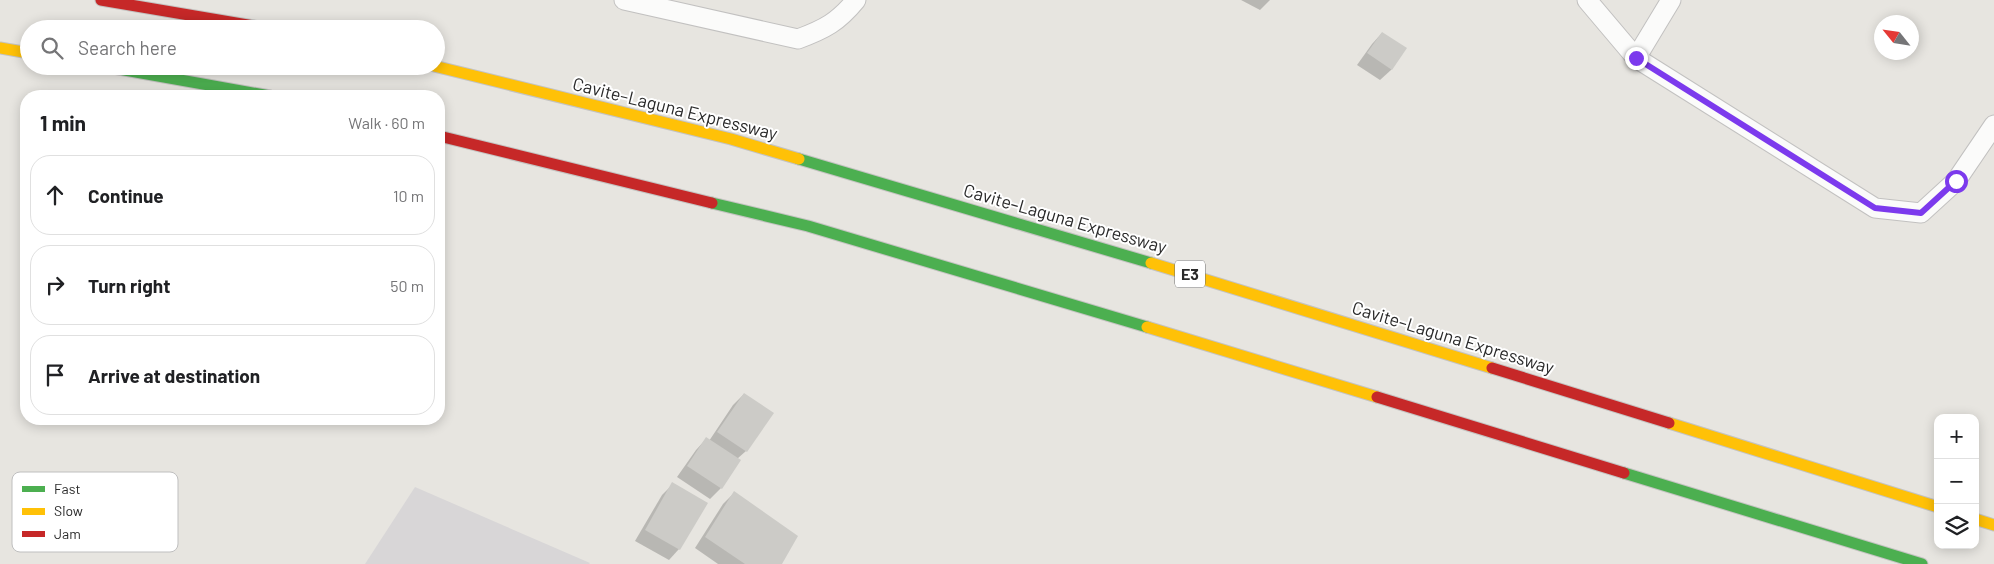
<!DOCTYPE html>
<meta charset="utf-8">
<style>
:root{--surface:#fff;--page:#f2f2f2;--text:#202124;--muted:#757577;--line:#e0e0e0}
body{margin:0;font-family:Barlow,sans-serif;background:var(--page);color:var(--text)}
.controls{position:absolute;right:15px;bottom:15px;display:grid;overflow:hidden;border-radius:10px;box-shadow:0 2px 12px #0003}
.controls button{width:45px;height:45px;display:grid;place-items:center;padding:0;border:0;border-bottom:1px solid var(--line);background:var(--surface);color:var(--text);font:25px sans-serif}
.compass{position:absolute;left:1874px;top:15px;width:45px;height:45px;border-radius:50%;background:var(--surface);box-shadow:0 2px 12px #0003;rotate:300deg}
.stop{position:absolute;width:15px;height:15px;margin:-11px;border:4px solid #7c3aed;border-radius:50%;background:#fff}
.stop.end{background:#7c3aed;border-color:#fff;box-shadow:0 1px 5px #0008}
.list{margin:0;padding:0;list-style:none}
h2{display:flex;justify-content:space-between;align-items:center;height:65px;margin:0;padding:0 20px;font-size:21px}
h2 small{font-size:16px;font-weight:400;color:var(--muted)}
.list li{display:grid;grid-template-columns:32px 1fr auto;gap:15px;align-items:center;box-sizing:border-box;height:80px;margin:0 10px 10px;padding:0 10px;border:1px solid var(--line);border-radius:20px}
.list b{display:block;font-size:19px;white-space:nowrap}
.list em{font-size:16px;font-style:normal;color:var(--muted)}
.icon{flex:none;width:28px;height:28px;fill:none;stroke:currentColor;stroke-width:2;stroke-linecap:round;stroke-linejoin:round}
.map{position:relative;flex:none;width:1994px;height:564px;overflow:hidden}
.search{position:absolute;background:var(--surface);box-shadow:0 2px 12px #0003;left:20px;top:20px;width:425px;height:55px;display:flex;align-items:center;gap:12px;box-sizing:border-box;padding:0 18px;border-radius:28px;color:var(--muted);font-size:19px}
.panel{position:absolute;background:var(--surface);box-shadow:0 2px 12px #0003;left:20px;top:90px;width:425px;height:335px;border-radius:20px}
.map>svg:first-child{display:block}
.industrial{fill:#d8d6d7}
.shadow{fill:#0003}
.building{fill:#cccbc7}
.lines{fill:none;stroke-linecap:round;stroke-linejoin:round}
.lane-casing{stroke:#c2c1c0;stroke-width:21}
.fast-casing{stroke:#c4c3c1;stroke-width:13}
.slow-casing{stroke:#c4c3c1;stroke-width:13}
.jam-casing{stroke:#c4c3c1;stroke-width:13}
.lane{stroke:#fbfbfa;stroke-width:19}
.fast{stroke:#4caf50;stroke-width:11}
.slow{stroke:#ffc107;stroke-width:11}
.jam{stroke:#c62828;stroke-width:11}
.route{stroke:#7c3aed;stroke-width:6}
.labels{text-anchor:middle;stroke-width:4;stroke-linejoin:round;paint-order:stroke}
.shield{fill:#fff;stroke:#6a6a6a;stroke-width:1}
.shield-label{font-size:16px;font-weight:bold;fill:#2a2a2a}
.street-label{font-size:18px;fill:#2a2a2a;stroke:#fff}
.key{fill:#fff;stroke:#bfbfbf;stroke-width:1}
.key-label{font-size:14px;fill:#2a2a2a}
</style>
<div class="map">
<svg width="1994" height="564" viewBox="0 0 1994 564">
<rect width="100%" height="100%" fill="#e7e5e0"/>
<!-- industrial -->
<polygon class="industrial" points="415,487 590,563 589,564 365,564"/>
<!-- shadow -->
<g class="shadow">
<polygon points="1241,0 1270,0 1260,10"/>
<polygon points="1382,33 1405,48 1391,70 1380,80 1357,65 1372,44"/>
<polygon points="744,394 772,413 746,451 737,459 739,461 721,488 710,499 677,477 696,450 706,439 709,441 733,405"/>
<polygon points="673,484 679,549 669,560 635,541 662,495"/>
<polygon points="734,493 780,564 718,564 695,548 723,504"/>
</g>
<!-- building -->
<g class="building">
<polygon points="1382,32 1407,48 1392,70 1367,53"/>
<polygon points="744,393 774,413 747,452 717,432"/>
<polygon points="706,437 741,460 722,489 687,466"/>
<polygon points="672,482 708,503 680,550 645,530"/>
<polygon points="734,491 798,536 782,564 745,564 705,537"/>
</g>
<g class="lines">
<!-- lane casing -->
<g class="lane-casing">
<g id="lane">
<path d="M624 0 798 39C825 29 838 22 856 0"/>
<polyline points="1587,0 1636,58 1875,208 1921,213 1956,181 1994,125"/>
<polyline points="1636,58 1671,0"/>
</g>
</g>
<!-- fast casing -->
<g class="fast-casing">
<g id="fast">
<polyline points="102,66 270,96"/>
<polyline points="799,159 1151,263"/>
<polyline points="712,203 808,226 1147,327"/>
<polyline points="1624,473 1922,564"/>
</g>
</g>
<!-- slow casing -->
<g class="slow-casing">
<g id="slow">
<polyline points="0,48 29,53"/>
<polyline points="434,66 731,139 799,159"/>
<polyline points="1151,263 1492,368"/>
<polyline points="1147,327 1377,397"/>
<polyline points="1669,423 1938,507"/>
<polyline points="1975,519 1994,525"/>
</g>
</g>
<!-- jam casing -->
<g class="jam-casing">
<g id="jam">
<polyline points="101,0 271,29"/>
<polyline points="439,136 712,203"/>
<polyline points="1492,368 1669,423"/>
<polyline points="1377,397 1624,473"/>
</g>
</g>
<!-- lane -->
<use href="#lane" class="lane"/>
<!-- fast -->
<use href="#fast" class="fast"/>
<!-- slow -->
<use href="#slow" class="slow"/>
<!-- jam -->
<use href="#jam" class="jam"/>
</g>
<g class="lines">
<!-- route -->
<polyline class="route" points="1636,58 1875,208 1921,213 1956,181"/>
</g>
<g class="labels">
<!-- shield labels -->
<rect class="shield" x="1175" y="260.5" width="30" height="27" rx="4"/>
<g class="shield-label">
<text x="1190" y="280">E3</text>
</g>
<!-- street labels -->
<g class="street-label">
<text transform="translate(675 109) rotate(14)" y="6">Cavite–Laguna Expressway</text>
<text transform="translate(1065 219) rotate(16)" y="6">Cavite–Laguna Expressway</text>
<text transform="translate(1453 338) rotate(17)" y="6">Cavite–Laguna Expressway</text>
</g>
</g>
<!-- legend -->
<rect x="12" y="472" width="166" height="80" rx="8" class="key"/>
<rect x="22" y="486" width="23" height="6" fill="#4caf50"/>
<rect x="22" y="508" width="23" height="7" fill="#ffc107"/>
<rect x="22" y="531" width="23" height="6" fill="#c62828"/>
<g class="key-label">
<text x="54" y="494">Fast</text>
<text x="54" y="516">Slow</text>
<text x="54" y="539">Jam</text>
</g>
</svg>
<div class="controls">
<button>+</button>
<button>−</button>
<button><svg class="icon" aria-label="layers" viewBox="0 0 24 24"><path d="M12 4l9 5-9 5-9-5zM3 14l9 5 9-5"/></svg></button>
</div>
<svg class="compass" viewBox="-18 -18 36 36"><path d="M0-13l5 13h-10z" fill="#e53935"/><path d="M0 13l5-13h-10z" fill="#757577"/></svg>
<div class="stop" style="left:1956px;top:181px"></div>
<div class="stop end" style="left:1636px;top:58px"></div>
<div class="search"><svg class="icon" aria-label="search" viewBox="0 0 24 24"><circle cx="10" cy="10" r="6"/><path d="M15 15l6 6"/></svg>Search here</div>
<section class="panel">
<h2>1 min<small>Walk · 60 m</small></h2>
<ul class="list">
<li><svg class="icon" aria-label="ahead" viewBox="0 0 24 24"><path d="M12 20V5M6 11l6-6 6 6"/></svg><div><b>Continue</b></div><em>10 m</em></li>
<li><svg class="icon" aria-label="right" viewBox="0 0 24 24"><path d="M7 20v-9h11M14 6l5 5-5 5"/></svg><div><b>Turn right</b></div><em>50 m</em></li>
<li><svg class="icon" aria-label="arrive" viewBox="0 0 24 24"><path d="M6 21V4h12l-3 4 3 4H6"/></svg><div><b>Arrive at destination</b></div></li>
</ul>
</section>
</div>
